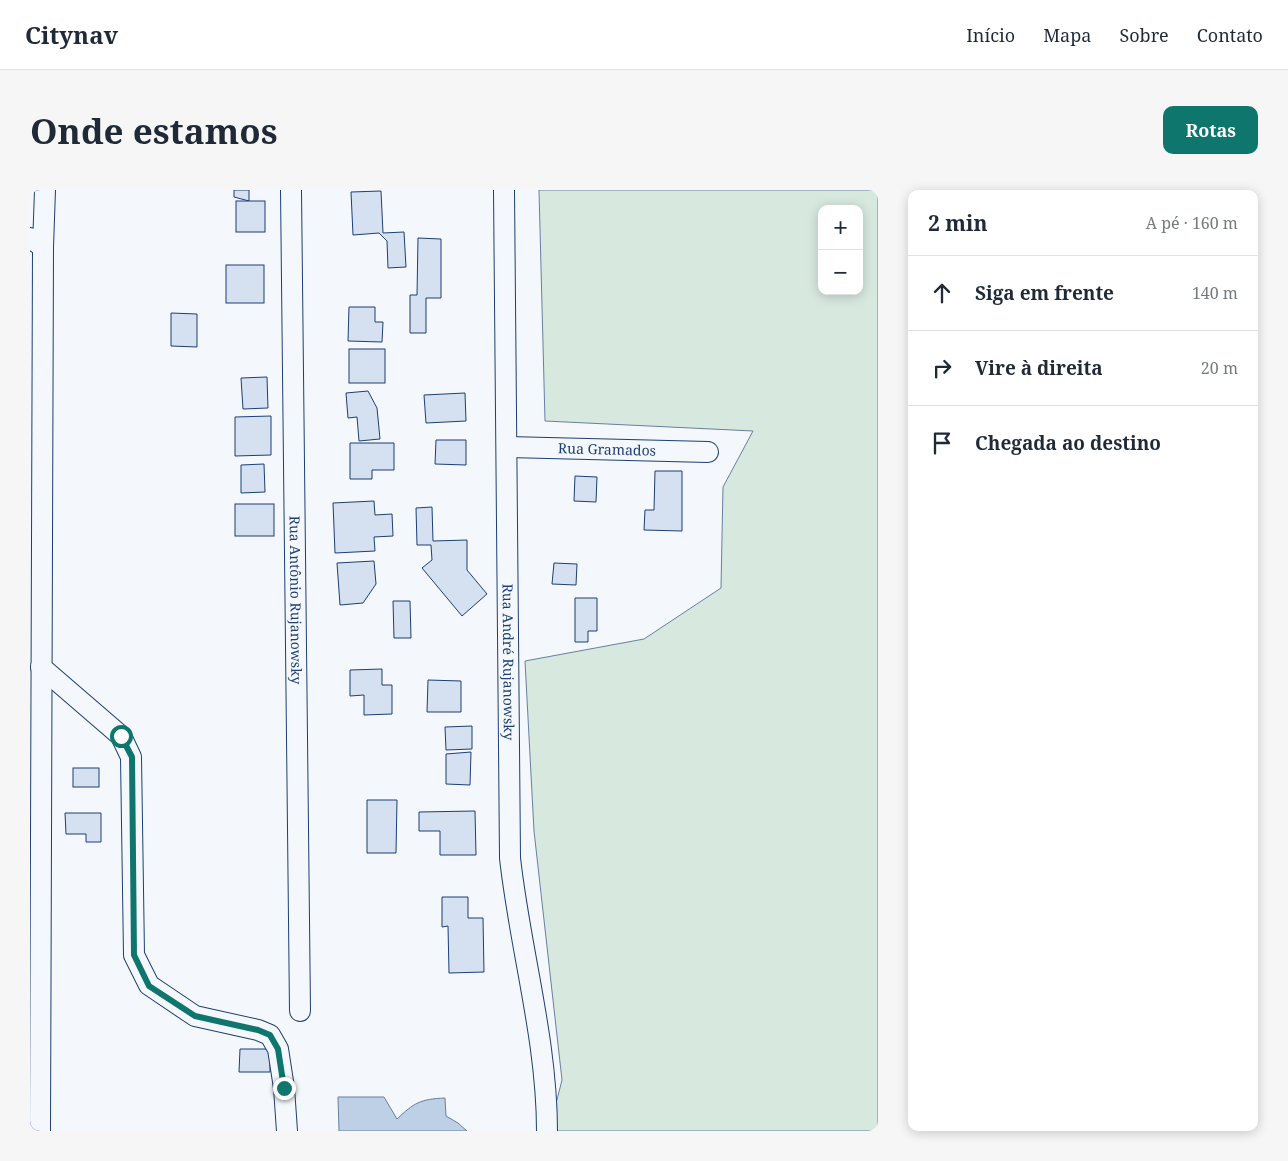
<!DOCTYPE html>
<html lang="pt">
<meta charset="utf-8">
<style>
:root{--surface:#fff;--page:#f6f6f7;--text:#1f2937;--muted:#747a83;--line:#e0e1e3;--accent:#0f766e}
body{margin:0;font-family:"Noto Serif",serif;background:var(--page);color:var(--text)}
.controls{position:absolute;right:15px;top:15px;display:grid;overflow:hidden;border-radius:10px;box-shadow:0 2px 12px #0003}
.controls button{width:45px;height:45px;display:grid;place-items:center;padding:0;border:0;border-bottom:1px solid var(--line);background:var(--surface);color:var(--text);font:25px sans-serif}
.stop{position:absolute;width:15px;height:15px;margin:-11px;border:4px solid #0f766e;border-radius:50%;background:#fff}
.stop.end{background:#0f766e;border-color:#fff;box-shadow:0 1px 5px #0008}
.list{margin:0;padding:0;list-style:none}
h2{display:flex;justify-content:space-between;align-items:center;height:65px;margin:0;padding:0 20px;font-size:21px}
h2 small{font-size:16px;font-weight:400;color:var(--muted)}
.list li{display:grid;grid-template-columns:32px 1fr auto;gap:15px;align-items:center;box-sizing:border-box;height:75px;padding:0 20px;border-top:1px solid var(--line)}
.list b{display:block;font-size:19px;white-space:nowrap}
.list em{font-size:16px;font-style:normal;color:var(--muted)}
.icon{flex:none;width:28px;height:28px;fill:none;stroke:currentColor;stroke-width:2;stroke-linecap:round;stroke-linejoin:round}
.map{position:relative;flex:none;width:848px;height:941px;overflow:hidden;border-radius:10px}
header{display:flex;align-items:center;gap:30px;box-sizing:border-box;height:70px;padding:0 25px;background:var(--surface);border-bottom:1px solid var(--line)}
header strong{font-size:24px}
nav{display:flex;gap:28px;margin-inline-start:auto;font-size:18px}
.intro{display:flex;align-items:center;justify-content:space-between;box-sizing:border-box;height:120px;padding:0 30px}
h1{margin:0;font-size:35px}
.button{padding:12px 22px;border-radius:10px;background:var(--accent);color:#fff;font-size:18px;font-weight:700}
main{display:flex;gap:30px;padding:0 30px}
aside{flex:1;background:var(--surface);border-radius:10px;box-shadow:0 2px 12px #0003}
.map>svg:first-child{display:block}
.green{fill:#d7e8df;stroke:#687fa3;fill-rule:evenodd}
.water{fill:#bed0e5;stroke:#687fa3}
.building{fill:#d5e0f0;stroke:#1d3f73}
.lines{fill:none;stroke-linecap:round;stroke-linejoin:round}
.minor-casing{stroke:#1d3f73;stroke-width:22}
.minor{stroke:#f4f7fb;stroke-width:20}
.route{stroke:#0f766e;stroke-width:6}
.labels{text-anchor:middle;stroke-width:4;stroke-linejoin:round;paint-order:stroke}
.street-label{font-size:14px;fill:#1d3f73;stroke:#f4f7fb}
</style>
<header>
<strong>Citynav</strong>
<nav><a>Início</a><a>Mapa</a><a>Sobre</a><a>Contato</a></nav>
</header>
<div class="intro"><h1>Onde estamos</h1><a class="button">Rotas</a></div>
<main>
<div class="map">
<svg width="848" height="941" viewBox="0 0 848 941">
<rect width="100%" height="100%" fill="#f4f7fb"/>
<!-- green -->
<path class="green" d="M509 0H848V941H519L532 890 504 641 495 471 614 449 691 398 693 297 723 241 515 231ZM792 19H829V101H792Z"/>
<!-- water -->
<path class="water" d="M308 907H354L367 929C384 913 390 909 415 908L416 926 428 933 437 941H309Z"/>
<!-- building -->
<g class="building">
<polygon points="204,0 219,0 219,11 204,7"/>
<polygon points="351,1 353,43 374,42 376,77 358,78 357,51 349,43 323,45 321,2"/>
<rect x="206" y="11" width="29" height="31"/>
<polygon points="388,48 411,49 411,108 396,108 396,143 380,143 380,105 387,105"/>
<rect x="196" y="75" width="38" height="38"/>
<polygon points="319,117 345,117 345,132 353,132 352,152 318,151"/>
<polygon points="141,123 167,124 167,157 141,156"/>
<rect x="319" y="159" width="36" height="34"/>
<polygon points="237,187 238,218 213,219 211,188"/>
<polygon points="338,201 347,218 350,249 329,251 327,227 318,228 316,203"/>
<polygon points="435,203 436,231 396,233 394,205"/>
<polygon points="241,226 241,265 205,266 205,227"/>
<polygon points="406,250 436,250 436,275 405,274"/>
<polygon points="320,253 364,253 364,280 342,280 342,289 320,289"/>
<polygon points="234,274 235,302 211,303 211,275"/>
<polygon points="625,281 652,281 652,341 614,340 615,320 624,320"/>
<polygon points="545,286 567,287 566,312 544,311"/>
<polygon points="344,311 345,325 362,324 363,346 344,347 345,361 305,363 303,313"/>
<rect x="205" y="314" width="39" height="32"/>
<polygon points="402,317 403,351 437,350 437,380 457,404 432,426 392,378 402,370 401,355 387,355 386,318"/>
<polygon points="344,371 346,394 333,413 310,415 307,373"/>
<polygon points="524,373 547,374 546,395 522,394"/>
<polygon points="545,408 567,408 567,441 558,441 558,452 545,452"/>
<polygon points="363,411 380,411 381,448 364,448"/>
<polygon points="352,479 352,495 362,495 362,524 334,525 334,505 320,506 320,480"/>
<polygon points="398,490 431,491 431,522 397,522"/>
<polygon points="442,536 442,559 416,560 415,537"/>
<polygon points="441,562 440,595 416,594 416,564"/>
<rect x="43" y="578" width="26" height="19"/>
<polygon points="337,610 367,610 366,663 337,663"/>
<polygon points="445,621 446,665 410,665 410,641 389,641 389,622"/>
<polygon points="35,623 71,623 71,652 56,652 56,644 36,644"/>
<polygon points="412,707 438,707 438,728 453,728 454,782 419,783 418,736 412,737"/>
<polygon points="210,859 240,859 240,882 209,882"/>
</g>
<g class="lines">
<!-- minor casing -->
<g class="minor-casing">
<g id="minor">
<path id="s1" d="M261 0 270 821"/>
<path id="s2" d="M474 0 480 668C490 759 517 849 517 941"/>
<polyline points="0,48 13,57 10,941"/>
<polyline points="13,57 15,0"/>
<path id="s3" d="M477 257 678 262"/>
<polyline points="11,477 91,546 101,567 104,765 119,795 165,826 228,840 240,845 248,859 254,898 257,941"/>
</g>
</g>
<!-- minor -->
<use href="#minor" class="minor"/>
</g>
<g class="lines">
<!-- route -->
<polyline class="route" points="91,546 102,567 104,765 119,796 165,826 228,840 240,845 248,859 254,898"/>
</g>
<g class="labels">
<!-- street labels -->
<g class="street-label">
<text dy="5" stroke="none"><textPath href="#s3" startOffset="100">Rua Gramados</textPath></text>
<text dy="5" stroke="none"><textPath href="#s1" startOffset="410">Rua Antônio Rujanowsky</textPath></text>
<text dy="5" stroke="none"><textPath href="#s2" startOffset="472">Rua André Rujanowsky</textPath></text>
</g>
</g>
</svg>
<div class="controls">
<button>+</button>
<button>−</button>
</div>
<div class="stop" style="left:91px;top:546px"></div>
<div class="stop end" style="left:254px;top:898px"></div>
</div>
<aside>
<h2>2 min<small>A pé · 160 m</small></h2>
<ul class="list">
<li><svg class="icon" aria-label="ahead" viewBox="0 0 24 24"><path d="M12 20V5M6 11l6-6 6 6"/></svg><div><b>Siga em frente</b></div><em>140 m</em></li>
<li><svg class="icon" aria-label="right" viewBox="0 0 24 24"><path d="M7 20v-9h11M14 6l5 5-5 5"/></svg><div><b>Vire à direita</b></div><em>20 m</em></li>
<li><svg class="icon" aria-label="arrive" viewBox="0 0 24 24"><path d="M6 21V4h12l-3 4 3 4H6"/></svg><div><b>Chegada ao destino</b></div></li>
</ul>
</aside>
</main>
